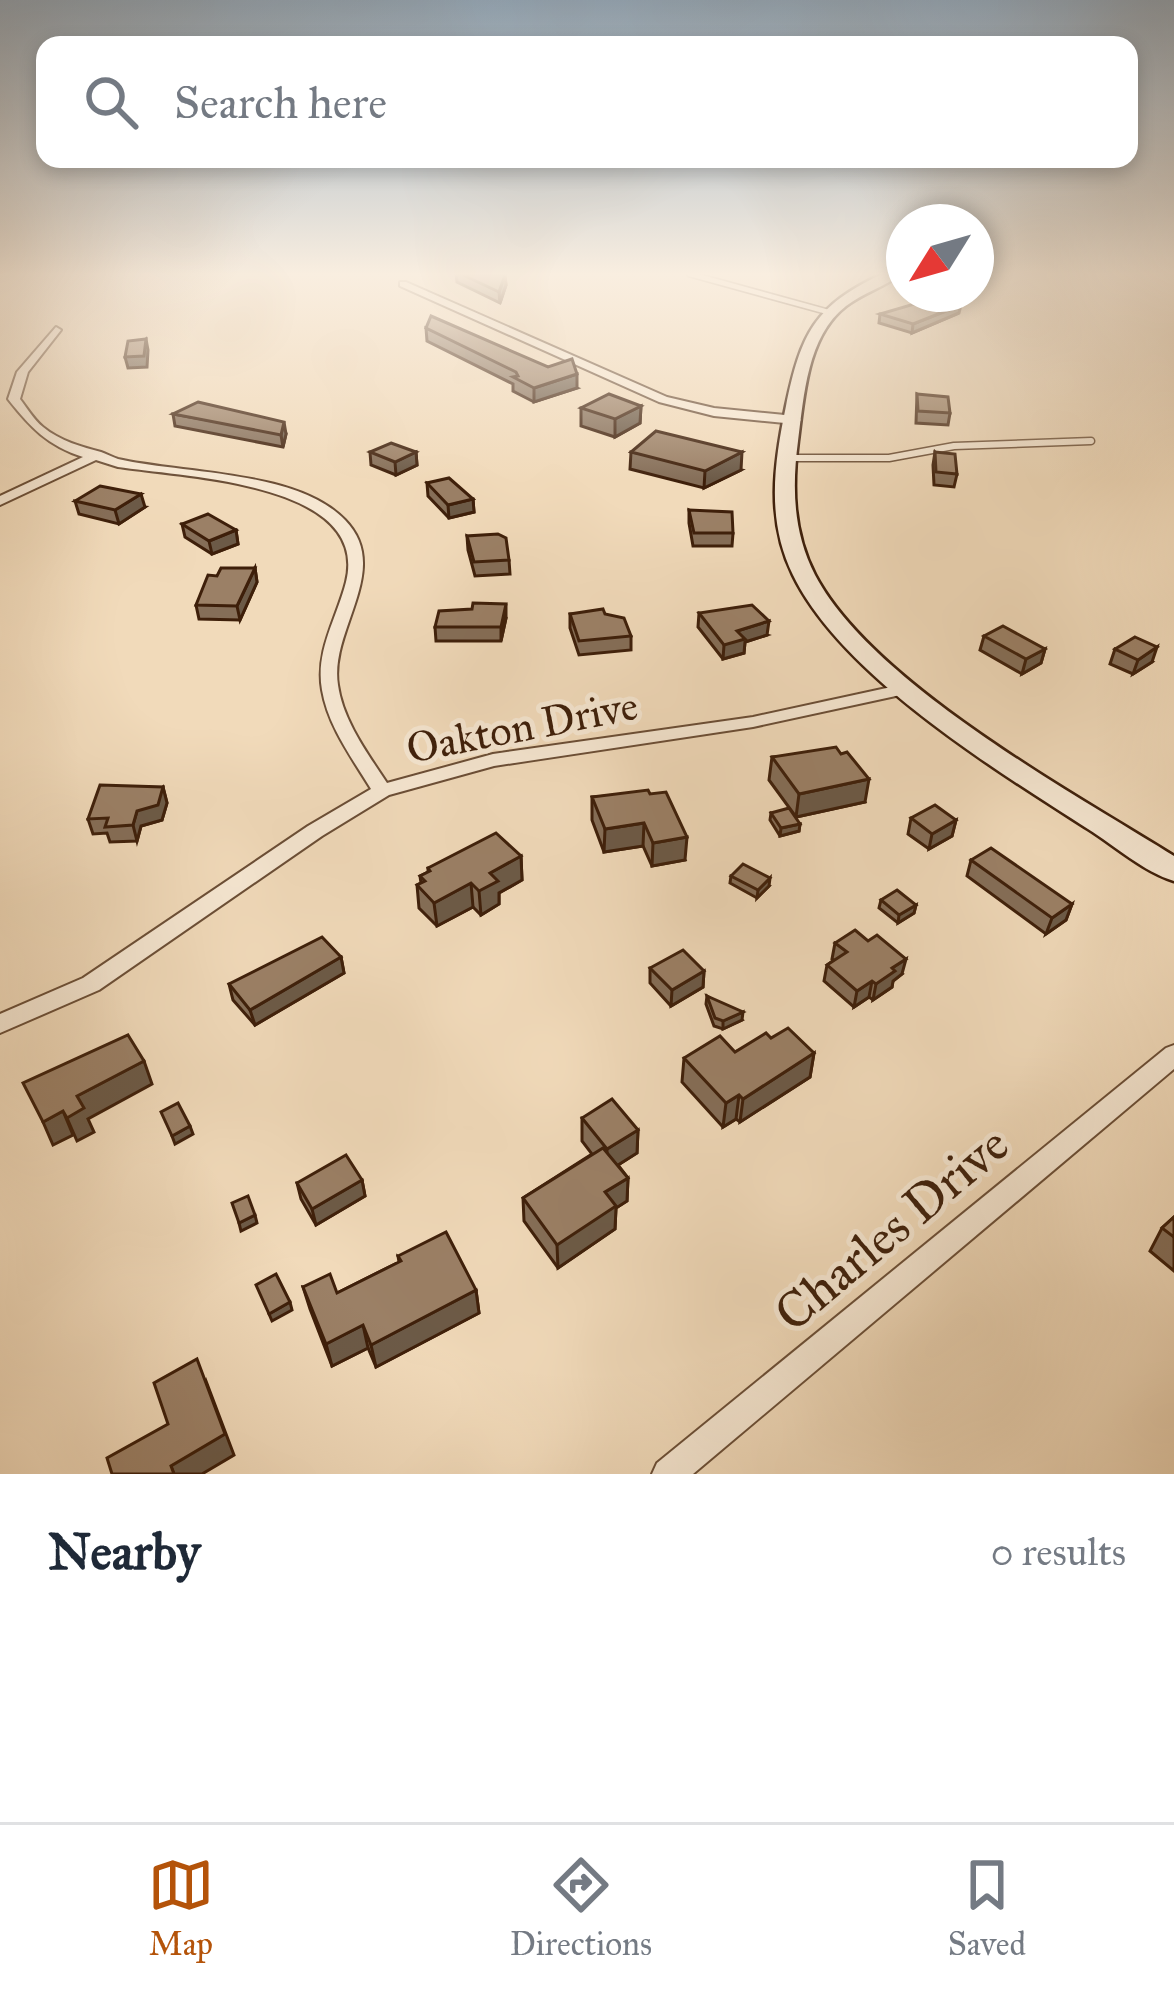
<!DOCTYPE html>
<style>
:root{--surface:#fff;--page:#f2f2f3;--text:#1f2937;--muted:#747a83;--line:#e0e1e3;--accent:#b45309}
body{margin:0;font-family:"IM FELL Great Primer",serif;background:var(--page);color:var(--text)}
.compass{position:absolute;left:886px;top:204px;width:108px;height:108px;border-radius:50%;background:var(--surface);box-shadow:0 6px 18px #0003;rotate:233deg}
.list{margin:0;padding:0;list-style:none}
h2{display:flex;justify-content:space-between;align-items:center;height:156px;margin:0;padding:0 48px;font-size:51px}
h2 small{font-size:39px;font-weight:400;color:var(--muted)}
.icon{flex:none;width:66px;height:66px;fill:none;stroke:currentColor;stroke-width:2;stroke-linecap:round;stroke-linejoin:round}
.map{position:relative;flex:none;width:1174px;height:1474px;overflow:hidden}
.search{position:absolute;background:var(--surface);box-shadow:0 6px 18px #0003;left:36px;right:36px;top:36px;height:132px;display:flex;align-items:center;gap:30px;box-sizing:border-box;padding:0 42px;border-radius:24px;color:var(--muted);font-size:45px}
.sheet{height:348px;background:var(--surface)}
nav{display:flex;justify-content:space-around;align-items:center;box-sizing:border-box;height:168px;border-top:3px solid var(--line);background:var(--surface);font-size:33px;color:var(--muted)}
nav a{display:grid;justify-items:center;gap:6px}
nav .on{color:var(--accent)}
.map>svg:first-child{display:block}
.lines{fill:none;stroke-linecap:round;stroke-linejoin:round}
.lane-far1-casing{stroke:#6b4e36;stroke-width:8}
.lane-casing{stroke:#6b4e36;stroke-width:9}
.street-casing{stroke:#6b4e36;stroke-width:4}
.secondary-casing{stroke:#3e1f0a;stroke-width:5}
.lane-far1{stroke:#f6e7d2;stroke-width:4.5}
.lane{stroke:#f6e7d2;stroke-width:6}
.street{fill:#f6e7d2;fill-rule:evenodd}
.secondary{fill:#f6e7d2;fill-rule:evenodd}
.wall{fill:#856e58;stroke:#3e1f0a;stroke-width:3}
.shaded-wall{fill:#6c5a47;stroke:#3e1f0a;stroke-width:3}
.building{fill:#9b8066;stroke:#3e1f0a;stroke-width:3}
.labels{text-anchor:middle;stroke-width:10;stroke-linejoin:round;paint-order:stroke}
.street-label{font-size:42px;fill:#3e1f0a;stroke:#f6e7d2}
.near-street-label{font-size:51px;fill:#3e1f0a;stroke:#f6e7d2}
</style>
<div class="map">
<svg width="1174" height="1474" viewBox="0 0 1174 1474">
<rect width="100%" height="100%" fill="#f1daba"/>
<filter id="stains"><feTurbulence type="fractalNoise" baseFrequency=".00167" numOctaves="4"/><feColorMatrix values="0 0 0 0 .2 0 0 0 0 .09 0 0 0 0 .02 0 0 0 .5 -.17"/></filter>
<radialGradient id="worn" r=".72"><stop offset=".6" stop-color="#630" stop-opacity="0"/><stop offset="1" stop-color="#630" stop-opacity=".3"/></radialGradient>
<g class="lines">
<!-- lane-far1 casing -->
<g class="lane-far1-casing">
<polyline id="lane-far1" points="690,274 828,312"/>
</g>
<!-- lane casing -->
<g class="lane-casing">
<polyline id="lane" points="789,458 889,458 954,446 1091,441"/>
</g>
<!-- street casing -->
<g class="street-casing">
<g id="street">
<polygon points="400,282 406,282 667,397 714,408 795,416 801,420 795,424 714,416 659,402 400,286"/>
<path d="M56 327 61 330 28 372 20 399C27 408 34 420 43 427 60 441 82 447 101 452 107 454 112 457 118 459 183 474 297 470 345 520 393 569 329 630 338 685 343 721 368 754 387 783L493 754 753 717 905 684 914 689 905 694 753 727 494 766 389 795 322 836 99 990 0 1033V1014L83 978 308 826 371 789C352 758 328 726 322 690 315 651 337 618 346 582 371 482 182 477 118 467L96 460 0 505V496L83 457C48 446 30 427 8 399L17 372Z"/>
<polygon points="1174,1045 1174,1069 693,1474 652,1474 657,1463 1166,1048"/>
</g>
</g>
<!-- secondary casing -->
<g class="secondary-casing">
<path id="secondary" d="M882 274H901C884 287 863 293 846 306 807 336 804 396 798 441 792 488 793 532 815 575 872 683 1070 791 1174 856V881C1144 872 1115 846 1088 829 996 770 842 676 793 575 766 520 774 464 786 406 801 334 814 306 882 274Z"/>
</g>
<!-- lane-far1 -->
<use href="#lane-far1" class="lane-far1"/>
<!-- lane -->
<use href="#lane" class="lane"/>
<!-- street -->
<use href="#street" class="street"/>
<!-- secondary -->
<use href="#secondary" class="secondary"/>
</g>
<!-- wall -->
<g class="wall">
<polygon points="456,274 505,275 506,285 500,303 457,282"/>
<polygon points="959,313 912,333 879,323 880,314"/>
<polygon points="426,328 577,388 534,402 513,391 513,384 427,341"/>
<polygon points="917,394 950,413 948,425 916,423"/>
<polygon points="641,406 640,423 615,437 581,426 581,408"/>
<polygon points="173,414 286,434 283,447 175,426"/>
<polygon points="370,452 416,452 417,465 396,475 371,465"/>
<polygon points="631,452 741,470 704,488 630,469"/>
<polygon points="935,452 957,474 954,487 934,485 933,465"/>
<polygon points="427,483 473,499 474,512 449,518 428,496"/>
<polygon points="75,501 145,507 119,524 79,514"/>
<polygon points="689,510 733,533 732,546 693,546 689,523"/>
<polygon points="182,524 236,530 238,544 212,554 185,537"/>
<polygon points="467,536 509,560 510,574 475,576 468,550"/>
<polygon points="255,568 257,582 240,620 199,619 196,605 217,576"/>
<polygon points="472,609 506,618 501,641 436,641 435,627"/>
<polygon points="699,613 767,635 745,642 744,653 723,659 698,627"/>
<polygon points="570,614 605,614 631,636 631,650 579,655 570,628"/>
<polygon points="984,636 1045,649 1041,663 1022,674 980,650"/>
<polygon points="1115,649 1152,662 1133,674 1110,664"/>
<polygon points="841,754 865,802 796,817 769,780 772,757"/>
<polygon points="163,787 167,803 162,820 141,826 137,841 110,842 107,833 93,834 88,819"/>
<polygon points="650,794 685,860 652,866 643,846 604,852 592,820 592,797"/>
<polygon points="771,813 800,824 799,831 780,836 770,820"/>
<polygon points="911,818 956,820 952,836 929,849 908,834"/>
<polygon points="521,856 522,880 499,893 499,904 481,915 473,907 437,926 419,908 417,885 421,883 420,876 428,872 428,868"/>
<polygon points="971,860 1072,904 1066,920 1046,934 967,876"/>
<polygon points="731,876 769,886 757,898 730,883"/>
<polygon points="881,900 916,905 914,913 898,923 879,908"/>
<polygon points="835,943 902,974 893,981 892,987 873,1000 869,997 854,1007 824,981 827,965 834,960 832,959"/>
<polygon points="341,957 344,973 255,1025 233,1000 229,984"/>
<polygon points="650,968 704,971 703,987 671,1006 650,983"/>
<polygon points="707,996 742,1020 723,1029 714,1026 706,1004"/>
<polygon points="771,1038 814,1053 810,1077 740,1122 736,1119 723,1127 682,1082 684,1058 735,1052"/>
<polygon points="582,1118 638,1130 637,1153 618,1165 628,1178 627,1201 616,1208 615,1229 558,1268 524,1221 523,1198 592,1154 582,1141"/>
<polygon points="362,1180 365,1196 316,1225 301,1199 297,1183"/>
<polygon points="1174,1217 1174,1271 1150,1251 1162,1228"/>
<polygon points="398,1256 476,1290 479,1313 376,1367 368,1348 332,1366 310,1309 303,1287 337,1293 399,1262"/>
</g>
<!-- shaded-wall -->
<g class="shaded-wall">
<polygon points="505,275 506,285 500,303 499,292"/>
<polygon points="961,305 959,313 912,333 913,324"/>
<polygon points="146,339 148,350 147,367 128,368 125,357"/>
<polygon points="577,374 577,388 534,402 534,388"/>
<polygon points="641,406 640,423 615,437 615,419"/>
<polygon points="284,422 286,434 283,447 281,435"/>
<polygon points="416,452 417,465 396,475 395,462"/>
<polygon points="742,452 741,470 704,488 705,471"/>
<polygon points="141,494 145,507 119,524 115,510"/>
<polygon points="473,499 474,512 449,518 448,505"/>
<polygon points="236,530 238,544 212,554 209,541"/>
<polygon points="255,568 257,582 240,620 237,606"/>
<polygon points="506,604 506,618 501,641 501,627"/>
<polygon points="769,621 767,635 745,642 744,653 723,659 724,645 737,631"/>
<polygon points="1157,647 1152,662 1133,674 1138,660"/>
<polygon points="1045,649 1041,663 1022,674 1026,659"/>
<polygon points="869,779 865,802 796,817 799,794"/>
<polygon points="163,787 167,803 162,820 141,826 137,841 133,825 137,811"/>
<polygon points="956,820 952,836 929,849 932,834"/>
<polygon points="644,823 643,846 604,852 605,829"/>
<polygon points="800,824 799,831 780,836 781,828"/>
<polygon points="687,837 685,860 652,866 653,843"/>
<polygon points="521,856 522,880 499,893 499,904 481,915 479,891 490,873"/>
<polygon points="770,878 769,886 757,898 758,890"/>
<polygon points="471,883 473,907 437,926 434,903"/>
<polygon points="1072,904 1066,920 1046,934 1052,918"/>
<polygon points="916,905 914,913 898,923 899,915"/>
<polygon points="341,957 344,973 255,1025 250,1010"/>
<polygon points="906,959 902,974 893,981 892,987 873,1000 876,984 892,968"/>
<polygon points="704,971 703,987 671,1006 672,990"/>
<polygon points="872,981 869,997 854,1007 857,991"/>
<polygon points="743,1012 742,1020 723,1029 723,1021"/>
<polygon points="814,1053 810,1077 740,1122 743,1099"/>
<polygon points="144,1061 152,1084 88,1119 94,1132 77,1141 67,1118 77,1096"/>
<polygon points="739,1095 736,1119 723,1127 726,1103"/>
<polygon points="63,1111 73,1135 53,1145 43,1122"/>
<polygon points="190,1126 193,1134 175,1144 172,1136"/>
<polygon points="638,1130 637,1153 607,1172 607,1149"/>
<polygon points="628,1178 627,1201 616,1208 615,1229 558,1268 557,1245 605,1192"/>
<polygon points="362,1180 365,1196 316,1225 312,1209"/>
<polygon points="255,1215 257,1223 241,1231 239,1223"/>
<polygon points="476,1290 479,1313 376,1367 371,1345"/>
<polygon points="290,1302 292,1310 272,1321 269,1314"/>
<polygon points="363,1325 368,1348 332,1366 326,1344"/>
<polygon points="206,1381 234,1455 202,1474 174,1474 171,1466"/>
</g>
<!-- building -->
<g class="building">
<polygon points="461,274 504,274 505,275 499,292"/>
<polygon points="938,297 961,305 913,324 880,314"/>
<polygon points="431,316 548,367 572,359 577,374 534,388 513,377 518,376 516,372 426,328"/>
<polygon points="146,339 144,356 125,357 128,341"/>
<polygon points="609,394 641,406 615,419 581,408"/>
<polygon points="917,394 948,397 950,413 918,411"/>
<polygon points="198,402 284,422 281,435 173,414"/>
<polygon points="656,431 742,452 705,471 631,452"/>
<polygon points="391,443 416,452 395,462 370,452"/>
<polygon points="935,452 955,454 957,474 936,472"/>
<polygon points="449,478 473,499 448,505 427,483"/>
<polygon points="100,486 141,494 115,510 75,501"/>
<polygon points="689,510 732,512 733,533 694,533"/>
<polygon points="208,514 236,530 209,541 182,524"/>
<polygon points="498,534 506,538 509,560 474,562 467,536"/>
<polygon points="221,568 255,568 237,606 196,605 208,575 217,576"/>
<polygon points="473,603 506,604 501,627 435,627 439,611 472,609"/>
<polygon points="752,605 769,621 737,631 745,639 724,645 699,613"/>
<polygon points="603,609 605,614 624,618 631,636 579,641 570,614"/>
<polygon points="1003,626 1045,649 1026,659 984,636"/>
<polygon points="1135,637 1157,647 1138,660 1115,649"/>
<polygon points="836,747 841,754 847,752 869,779 799,794 772,757"/>
<polygon points="100,785 163,787 158,805 137,811 133,825 105,827 108,818 88,819"/>
<polygon points="648,790 650,794 666,792 687,837 653,843 644,823 605,829 592,797"/>
<polygon points="935,805 956,820 932,834 911,818"/>
<polygon points="789,808 800,824 781,828 771,813"/>
<polygon points="496,833 521,856 490,873 498,881 479,891 471,883 434,903 417,885 425,881 420,876 430,871 428,868"/>
<polygon points="991,848 1072,904 1052,918 971,860"/>
<polygon points="743,864 770,878 758,890 731,876"/>
<polygon points="897,890 916,905 899,915 881,900"/>
<polygon points="855,930 868,941 877,935 906,959 892,968 895,971 876,984 872,981 857,991 827,965 847,952 835,943"/>
<polygon points="322,937 341,957 250,1010 229,984"/>
<polygon points="683,950 704,971 672,990 650,968"/>
<polygon points="707,996 743,1012 723,1021 715,1018"/>
<polygon points="788,1028 814,1053 743,1099 739,1095 726,1103 684,1058 720,1036 735,1052 766,1033 771,1038"/>
<polygon points="128,1035 144,1061 77,1096 84,1108 67,1118 63,1111 43,1122 23,1083"/>
<polygon points="612,1099 638,1130 607,1149 582,1118"/>
<polygon points="178,1103 190,1126 172,1136 161,1112"/>
<polygon points="603,1148 628,1178 605,1192 616,1206 557,1245 523,1198"/>
<polygon points="346,1155 362,1180 312,1209 297,1183"/>
<polygon points="248,1196 255,1215 239,1223 232,1203"/>
<polygon points="1174,1217 1174,1237 1162,1228"/>
<polygon points="446,1232 476,1290 371,1345 363,1325 326,1344 303,1287 330,1274 337,1293 401,1261 398,1256"/>
<polygon points="276,1274 290,1302 269,1314 256,1285"/>
<polygon points="197,1359 225,1434 171,1466 174,1474 112,1474 107,1458 168,1424 154,1383"/>
</g>
<!-- sky -->
<linearGradient id="sky" x2="0" y2="1"><stop stop-color="#93aabe"/><stop offset="0.57" stop-color="#f9eee0"/><stop offset="1" stop-color="#f9eee0" stop-opacity="0"/></linearGradient>
<rect width="1174" height="481" fill="url(#sky)"/>
<g class="labels">
<!-- street labels -->
<g class="street-label">
<text transform="translate(522 726) rotate(-11)" y="15">Oakton Drive</text>
</g>
<!-- near-street labels -->
<g class="near-street-label">
<text transform="translate(891 1228) rotate(-40)" y="18">Charles Drive</text>
</g>
</g>
<rect width="100%" height="100%" filter="url(#stains)"/>
<rect width="100%" height="100%" fill="url(#worn)"/>
</svg>
<svg class="compass" viewBox="-18 -18 36 36"><path d="M0-13l5 13h-10z" fill="#e53935"/><path d="M0 13l5-13h-10z" fill="#747a83"/></svg>
<div class="search"><svg class="icon" aria-label="search" viewBox="0 0 24 24"><circle cx="10" cy="10" r="6"/><path d="M15 15l6 6"/></svg>Search here</div>
</div>
<section class="sheet">
<h2>Nearby<small>0 results</small></h2>
<ul class="list">
</ul>
</section>
<nav>
<a class="on"><svg class="icon" aria-label="map" viewBox="0 0 24 24"><path d="M3 6l6-2 6 2 6-2v14l-6 2-6-2-6 2zM9 4v14M15 6v14"/></svg>Map</a>
<a><svg class="icon" aria-label="directions" viewBox="0 0 24 24"><path d="M12 3l9 9-9 9-9-9zM9 14v-3h6M13 9l2 2-2 2"/></svg>Directions</a>
<a><svg class="icon" aria-label="saved" viewBox="0 0 24 24"><path d="M7 4h10v16l-5-4-5 4z"/></svg>Saved</a>
</nav>
